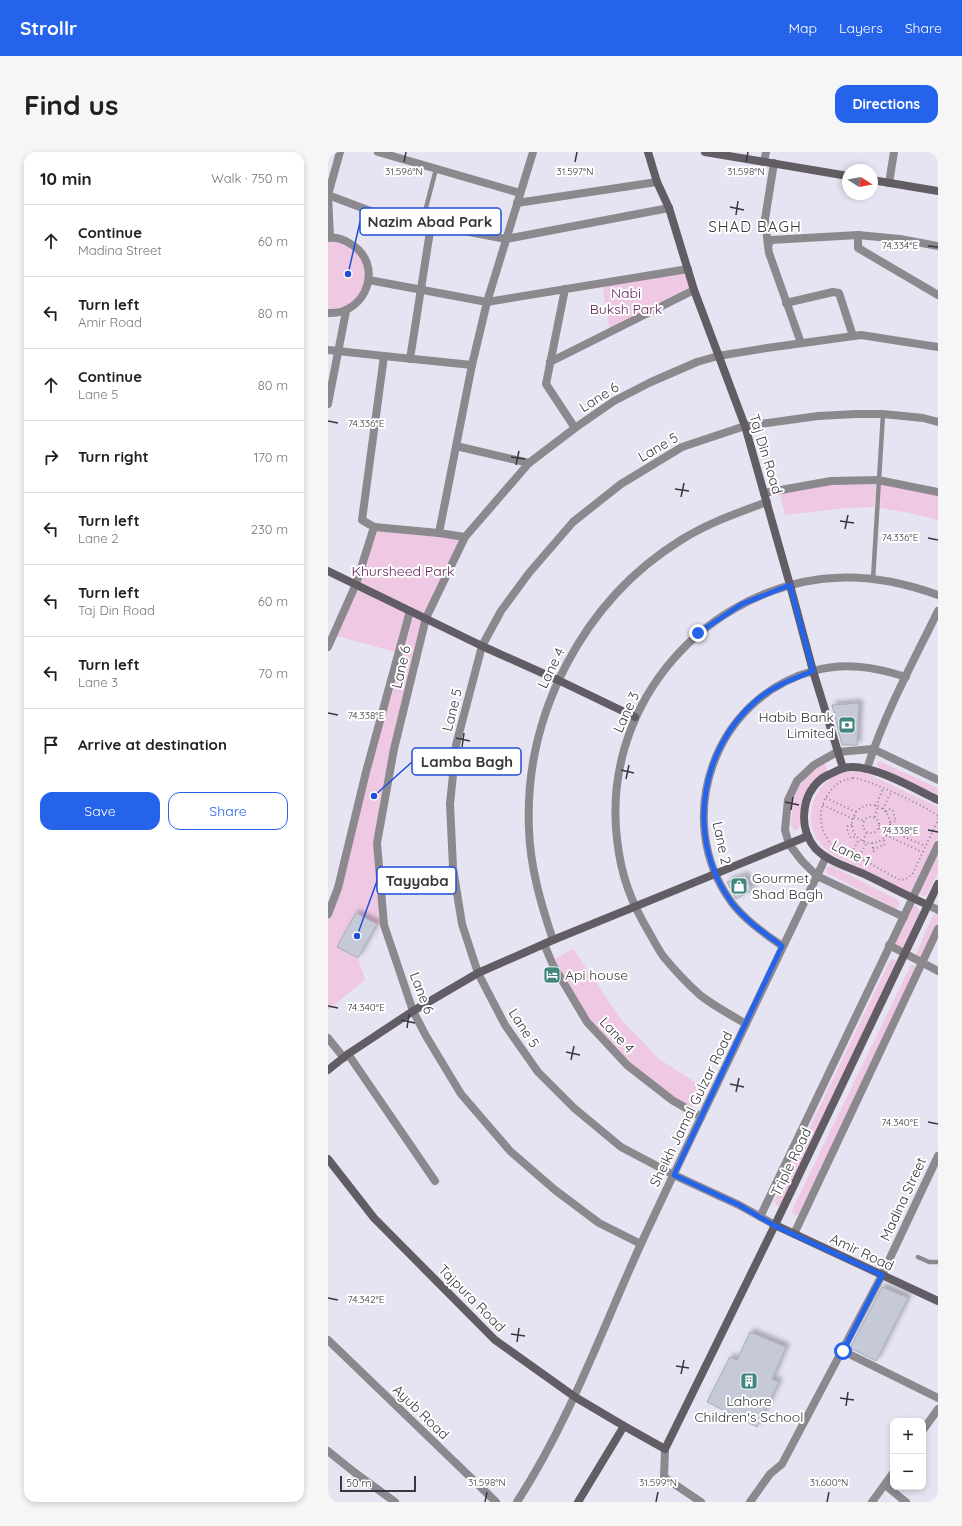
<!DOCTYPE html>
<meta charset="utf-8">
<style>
:root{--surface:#fff;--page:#f6f6f6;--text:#202124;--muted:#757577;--line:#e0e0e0;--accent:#2563eb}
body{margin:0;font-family:Quicksand,sans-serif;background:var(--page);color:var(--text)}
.controls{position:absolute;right:12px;bottom:12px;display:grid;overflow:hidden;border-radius:8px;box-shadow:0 2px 6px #0003}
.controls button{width:36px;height:36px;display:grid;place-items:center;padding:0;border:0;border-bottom:1px solid var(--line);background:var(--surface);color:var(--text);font:20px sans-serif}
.compass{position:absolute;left:514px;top:12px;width:36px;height:36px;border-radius:50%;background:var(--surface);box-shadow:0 2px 6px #0003;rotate:101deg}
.scale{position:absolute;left:12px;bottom:10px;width:76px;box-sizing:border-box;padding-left:4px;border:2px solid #38373c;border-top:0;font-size:11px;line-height:14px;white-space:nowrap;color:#38373c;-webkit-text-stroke:3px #fff;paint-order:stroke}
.stop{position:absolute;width:12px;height:12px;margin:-9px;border:3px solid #2563eb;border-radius:50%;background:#fff}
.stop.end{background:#2563eb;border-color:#fff;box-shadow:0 1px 4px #0008}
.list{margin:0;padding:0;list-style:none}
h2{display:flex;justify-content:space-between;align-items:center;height:52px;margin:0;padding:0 16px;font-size:17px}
h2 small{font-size:13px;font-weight:400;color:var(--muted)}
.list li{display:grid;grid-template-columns:26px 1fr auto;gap:12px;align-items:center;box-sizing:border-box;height:72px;padding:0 16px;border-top:1px solid var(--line)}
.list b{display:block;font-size:15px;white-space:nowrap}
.list p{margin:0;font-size:13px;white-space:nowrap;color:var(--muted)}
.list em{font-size:13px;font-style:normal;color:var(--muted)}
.actions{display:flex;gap:8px;padding:12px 16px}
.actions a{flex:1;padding:9px 0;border:1px solid var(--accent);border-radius:12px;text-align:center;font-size:14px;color:var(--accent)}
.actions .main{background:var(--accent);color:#fff}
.icon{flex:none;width:22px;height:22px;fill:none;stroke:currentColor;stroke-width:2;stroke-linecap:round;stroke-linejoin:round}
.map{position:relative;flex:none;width:610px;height:1350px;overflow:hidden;border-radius:12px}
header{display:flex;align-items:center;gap:24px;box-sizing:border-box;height:56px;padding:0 20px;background:var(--accent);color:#fff}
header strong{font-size:19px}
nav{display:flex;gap:22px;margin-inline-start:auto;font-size:14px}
.intro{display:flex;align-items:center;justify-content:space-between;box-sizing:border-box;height:96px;padding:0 24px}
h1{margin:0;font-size:28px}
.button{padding:10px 18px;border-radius:12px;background:var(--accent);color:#fff;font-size:14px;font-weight:700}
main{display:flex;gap:24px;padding:0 24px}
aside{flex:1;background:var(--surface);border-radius:12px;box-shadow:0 2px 6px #0003}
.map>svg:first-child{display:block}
.green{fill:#efc9e4}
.building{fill:#c6cad8;stroke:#a7acb9;filter:url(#shadow)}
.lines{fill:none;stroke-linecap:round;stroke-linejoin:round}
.path{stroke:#87858f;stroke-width:2;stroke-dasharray:1 3;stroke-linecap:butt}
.lane{stroke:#8c898e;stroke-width:4.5}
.street{stroke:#8c898e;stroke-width:8}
.secondary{stroke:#625d64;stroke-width:8}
.route{stroke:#2563eb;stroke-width:5}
.ticks{fill:none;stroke:#38373c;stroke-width:1.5}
.labels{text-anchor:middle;stroke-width:4;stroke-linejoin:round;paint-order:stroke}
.park-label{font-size:14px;fill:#602354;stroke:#fff}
.street-label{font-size:14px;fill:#38373c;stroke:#fff}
.poi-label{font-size:14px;fill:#38373c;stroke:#fff;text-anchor:start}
.neighbourhood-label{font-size:15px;letter-spacing:1px;fill:#38373c;stroke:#fff}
.ticks-label{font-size:10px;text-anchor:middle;fill:#38373c;stroke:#fff;stroke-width:4;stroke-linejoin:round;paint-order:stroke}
.leader{fill:none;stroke:#1d4ed8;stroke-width:1.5}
.callout-dot{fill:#1d4ed8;stroke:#fff;stroke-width:1.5}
.callout{fill:#fff;stroke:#1d4ed8;stroke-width:1.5}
.callout-label{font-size:15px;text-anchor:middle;font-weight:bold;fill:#38373c}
</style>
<header>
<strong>Strollr</strong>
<nav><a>Map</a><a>Layers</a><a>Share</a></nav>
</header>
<div class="intro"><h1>Find us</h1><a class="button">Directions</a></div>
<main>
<aside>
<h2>10 min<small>Walk · 750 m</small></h2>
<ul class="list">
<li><svg class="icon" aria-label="ahead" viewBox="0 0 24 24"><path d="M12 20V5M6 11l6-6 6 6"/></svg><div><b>Continue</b><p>Madina Street</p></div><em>60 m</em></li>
<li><svg class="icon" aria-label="left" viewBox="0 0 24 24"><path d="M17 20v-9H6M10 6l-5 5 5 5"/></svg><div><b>Turn left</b><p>Amir Road</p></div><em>80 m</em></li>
<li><svg class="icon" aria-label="ahead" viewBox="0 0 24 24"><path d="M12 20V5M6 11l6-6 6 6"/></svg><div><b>Continue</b><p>Lane 5</p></div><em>80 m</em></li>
<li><svg class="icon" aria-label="right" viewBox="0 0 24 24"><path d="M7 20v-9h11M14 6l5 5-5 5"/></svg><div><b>Turn right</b></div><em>170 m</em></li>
<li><svg class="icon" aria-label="left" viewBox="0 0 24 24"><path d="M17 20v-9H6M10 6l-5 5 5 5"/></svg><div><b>Turn left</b><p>Lane 2</p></div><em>230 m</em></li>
<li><svg class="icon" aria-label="left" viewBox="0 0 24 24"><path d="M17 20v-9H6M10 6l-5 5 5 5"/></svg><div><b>Turn left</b><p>Taj Din Road</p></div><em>60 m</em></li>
<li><svg class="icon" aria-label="left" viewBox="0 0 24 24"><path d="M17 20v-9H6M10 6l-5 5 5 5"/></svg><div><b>Turn left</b><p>Lane 3</p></div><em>70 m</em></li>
<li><svg class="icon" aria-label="arrive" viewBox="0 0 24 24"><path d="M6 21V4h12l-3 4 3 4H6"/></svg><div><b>Arrive at destination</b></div></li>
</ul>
<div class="actions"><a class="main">Save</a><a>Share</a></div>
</aside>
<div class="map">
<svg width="610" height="1350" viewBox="0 0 610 1350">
<defs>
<filter id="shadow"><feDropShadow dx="3.5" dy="-3.5" stdDeviation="2" flood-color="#0004"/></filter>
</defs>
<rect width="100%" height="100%" fill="#e6e4f2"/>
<!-- green -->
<g class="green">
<polygon points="0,86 15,88 35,103 41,128 29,151 0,161"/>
<polygon points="360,117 366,138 282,180 274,132"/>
<polygon points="520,331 548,333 546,355 519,356 457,363 452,342 505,332"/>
<polygon points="553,332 610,343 610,368 582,361 552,356"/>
<polygon points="46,375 137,385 98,466 49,691 56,773 49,772 27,761 9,795 30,806 37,828 0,858 0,762 71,501 5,483"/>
<polygon points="551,609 610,636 610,643 550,615 549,612"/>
<path d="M496 611 499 614V619C472 641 476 645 471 676L469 678H466C462 674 463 668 464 663 465 635 474 630 493 612Z"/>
<path d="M526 619H534L610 655V685L584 742 507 704C501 700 495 696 491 690 476 669 483 638 505 625 511 621 519 620 526 619Z"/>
<polygon points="610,700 610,721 599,743 596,744 593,743 592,739"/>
<polygon points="504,714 570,748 572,753 569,756 566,756 499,721 498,716 500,715"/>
<polygon points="585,754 588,754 592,759 576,795 572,796 568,794 568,790"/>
<polygon points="610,761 610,771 594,805 591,806 588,804 588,802 605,763"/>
<polygon points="245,797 292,866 331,907 376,936 364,958 310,918 262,871 227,807"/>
<polygon points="564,807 568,808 568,811 453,1054 449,1054 447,1051 447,1048 562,808"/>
<polygon points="583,813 586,813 588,818 472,1059 471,1062 467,1063 464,1060 466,1054"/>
</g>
<!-- building -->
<g class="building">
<polygon points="531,551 529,593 514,593 504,553"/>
<polygon points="417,723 424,738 408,747 399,730"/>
<polygon points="28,761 49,772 30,806 9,795"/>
<polygon points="554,1135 580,1146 548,1209 522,1196"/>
<polygon points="422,1180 458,1195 444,1227 451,1230 429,1275 379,1250 402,1205 409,1208"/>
</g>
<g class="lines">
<!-- path -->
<g class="path">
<path d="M525 626C537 626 600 655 610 664V668L585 721C580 726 577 729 570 727 557 720 545 713 532 706 526 702 519 701 512 698 494 689 488 665 497 647 504 635 511 628 525 626Z"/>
<polyline points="498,646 528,660"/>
<polyline points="495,653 525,667"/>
<circle cx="543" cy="672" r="19"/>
<polyline points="548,654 555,636"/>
<polyline points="555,657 563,640"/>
<polyline points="558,660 562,657 565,659 568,669 562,671"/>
<circle cx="543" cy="673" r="8"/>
<polyline points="526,665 536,669"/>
<polyline points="547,665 550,654"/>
<polyline points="524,673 520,674 519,679 523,686 529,684"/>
<polyline points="551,676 560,680"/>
<polyline points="561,678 597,694"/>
<polyline points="558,683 594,700"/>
<polyline points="535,689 539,680"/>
<polyline points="544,691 546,701"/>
<polyline points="545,697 556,693 557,691 555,687"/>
<polyline points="524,701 531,687"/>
<polyline points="528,711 539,690"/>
</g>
<!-- lane -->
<g class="lane">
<polyline points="94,71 108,17"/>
<polyline points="545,427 555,262"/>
<polyline points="590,1105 601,1110 610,1110"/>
</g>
<!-- street -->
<g class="street">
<polyline points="50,0 192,41"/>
<polyline points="436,10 438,0"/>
<polyline points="561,31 566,0"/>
<polyline points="0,43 53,63 178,87 341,56"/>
<polyline points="189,51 329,30"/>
<polyline points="530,83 530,96 610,143"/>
<polyline points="2,85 0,43 12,0"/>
<path d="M0 86C7 85 15 87 21 91 57 110 40 163 0 161"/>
<polyline points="440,94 437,67 446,11"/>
<polyline points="41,128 159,150 360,117"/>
<polyline points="237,137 218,232 247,276"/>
<polyline points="458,151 505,140 511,141 525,184"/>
<polyline points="473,191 441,101 440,94 443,88 530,83 572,87 610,94"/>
<polyline points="0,198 56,204"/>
<polyline points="82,207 103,73"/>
<polyline points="222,210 366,138"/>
<polyline points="0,252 18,159"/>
<polyline points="128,294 201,311"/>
<polyline points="436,341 503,329 550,328 610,340"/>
<polyline points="46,375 111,381"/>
<polyline points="137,385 111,381 144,213 159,150 205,0"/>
<polyline points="0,495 28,432 46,375 34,368 56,204 144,213"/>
<path d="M539 617C556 563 585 510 610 459"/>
<polyline points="600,753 610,758"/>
<polyline points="0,762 10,736 38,620 82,459"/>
<polyline points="576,765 489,724 474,709 461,692 457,678 460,648 469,629 486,613 509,600 545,597 610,628"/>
<path d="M225 788C213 752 202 715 201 677 196 562 256 448 353 388 380 371 409 361 439 350"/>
<polyline points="216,792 225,813 259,870 299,913 344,948 373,965"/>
<polyline points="561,793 610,819"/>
<path d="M454 794C436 781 418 769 404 751 343 668 386 546 485 519 517 510 547 515 578 525"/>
<path d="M418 872C403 863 386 854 372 843 362 834 344 815 335 804 330 797 326 789 322 782 303 750 293 724 289 687 274 560 367 444 493 427 533 422 572 429 610 443"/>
<polyline points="0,886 16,906"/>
<polyline points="20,902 107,1029"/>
<polyline points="432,1065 610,693"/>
<polyline points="447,1073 411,1053 346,1023 293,995 246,956 210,920 177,873 150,821 134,772 125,716 122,652 128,593 154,494 173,459 201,421 245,370 293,332 354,295 417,274 490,264 528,262 555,262 595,266 610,270"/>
<polyline points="466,1082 610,777"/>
<polyline points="313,1092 271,1071 227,1038 182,999 133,942 98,884 85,859 56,773 49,691 66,597 98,466 137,385 201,311 247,276 286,249 323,230 369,210 390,204 439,196 533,183 610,195"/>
<polyline points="0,1188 168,1350"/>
<polyline points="515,1199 610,1246"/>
<polyline points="595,1278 610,1257"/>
<polyline points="337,1297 336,1325 373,1350"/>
<polyline points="0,1299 26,1320 67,1350"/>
<polyline points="557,1333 578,1350"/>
<path d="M189 1350C241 1270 273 1180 312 1094 346 1020 382 947 417 874 444 818 471 761 498 705"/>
<polyline points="422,1350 442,1322 454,1312 554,1123 610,1004"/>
<polyline points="544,1350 565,1321"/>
</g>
<!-- secondary -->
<g class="secondary">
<polyline points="320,0 329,30 341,56 366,138 417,274 462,433 485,519 515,616"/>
<polyline points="377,0 520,24"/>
<polyline points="544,28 610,39"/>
<polyline points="0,419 154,494 230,528 307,565"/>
<path d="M600 753C579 744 559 733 538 723 521 715 500 710 487 696 476 683 474 666 478 650 481 639 489 628 500 623 507 620 514 615 523 615 548 614 587 637 610 648"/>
<polyline points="0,918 20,902 85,859 150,821 225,788 480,684"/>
<polyline points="0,1007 46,1066 167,1188 247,1245 296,1274 337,1297 447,1073 610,732"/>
<polyline points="447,1073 610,1149"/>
<polyline points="250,1350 296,1274"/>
</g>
</g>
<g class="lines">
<!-- route -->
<path class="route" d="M370 481 414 452 462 433 485 519C465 527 445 534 429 548 370 598 358 689 404 751 418 769 436 781 454 794L346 1023 411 1053 447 1074 554 1123 515 1199"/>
</g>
<!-- ticks -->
<path class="ticks" d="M76 10 78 0M247 10 249 0M418 10 420 0M402 55 416 58M408 63 410 49M600 94 610 95M0 269 10 271M183 305 197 307M188 313 191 299M347 337 361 339M353 345 356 331M512 369 526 371M517 377 520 363M600 386 610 388M0 561 10 563M128 586 142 589M134 595 136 581M293 618 306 621M298 627 301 613M457 650 471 653M463 658 465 645M600 678 610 680M0 854 10 856M73 868 87 871M79 876 81 862M238 900 252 903M243 908 246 894M402 932 416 935M408 940 411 926M600 970 610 972M0 1146 10 1148M183 1182 197 1184M189 1190 191 1176M348 1214 361 1216M353 1222 356 1208M512 1246 526 1248M518 1254 520 1240M157 1350 159 1340M328 1350 330 1340M499 1350 501 1340"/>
<!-- icons -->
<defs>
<g id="bank-square" transform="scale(0.9)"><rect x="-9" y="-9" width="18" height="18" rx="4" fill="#41867c" stroke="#fff"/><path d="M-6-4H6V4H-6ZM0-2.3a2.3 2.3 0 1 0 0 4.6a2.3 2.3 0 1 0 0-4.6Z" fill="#fff"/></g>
<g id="shop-square" transform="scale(0.9)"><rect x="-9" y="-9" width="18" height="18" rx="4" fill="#41867c" stroke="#fff"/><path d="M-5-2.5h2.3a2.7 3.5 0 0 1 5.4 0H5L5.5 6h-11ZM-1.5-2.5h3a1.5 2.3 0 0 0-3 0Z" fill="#fff"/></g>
<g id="hotel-square" transform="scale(0.9)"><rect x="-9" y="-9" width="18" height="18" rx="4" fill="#41867c" stroke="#fff"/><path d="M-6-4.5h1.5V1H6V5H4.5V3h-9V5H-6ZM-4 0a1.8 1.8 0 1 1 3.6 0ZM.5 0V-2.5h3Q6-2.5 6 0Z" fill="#fff"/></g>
<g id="building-square" transform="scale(0.9)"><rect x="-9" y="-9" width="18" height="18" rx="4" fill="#41867c" stroke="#fff"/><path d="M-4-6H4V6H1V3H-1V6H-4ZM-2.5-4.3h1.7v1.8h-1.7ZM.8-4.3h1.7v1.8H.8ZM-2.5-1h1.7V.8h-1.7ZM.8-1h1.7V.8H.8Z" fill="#fff"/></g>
</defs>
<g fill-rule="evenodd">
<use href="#bank-square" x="519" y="573"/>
<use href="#shop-square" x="411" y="734"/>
<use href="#hotel-square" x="224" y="823"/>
<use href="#building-square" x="421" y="1229"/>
</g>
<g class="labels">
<!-- park labels -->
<g class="park-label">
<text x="298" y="146">Nabi<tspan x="298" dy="16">Buksh Park</tspan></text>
<text x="75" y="424">Khursheed Park</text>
</g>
<!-- street labels -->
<g class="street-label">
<text transform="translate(271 245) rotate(-32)" y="5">Lane 6</text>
<text transform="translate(330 295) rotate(-30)" y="5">Lane 5</text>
<text transform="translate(438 302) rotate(73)" y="5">Taj Din Road</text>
<text transform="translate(73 515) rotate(-77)" y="5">Lane 6</text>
<text transform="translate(223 516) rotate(-64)" y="5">Lane 4</text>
<text transform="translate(124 558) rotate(-76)" y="5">Lane 5</text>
<text transform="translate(298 560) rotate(-65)" y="5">Lane 3</text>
<text transform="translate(394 691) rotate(78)" y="5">Lane 2</text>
<text transform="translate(523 701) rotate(26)" y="5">Lane 1</text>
<text transform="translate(94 841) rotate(69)" y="5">Lane 6</text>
<text transform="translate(196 876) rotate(57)" y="5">Lane 5</text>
<text transform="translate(289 883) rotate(47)" y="5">Lane 4</text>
<text transform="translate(363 957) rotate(-64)" y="5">Sheikh Jamal Gulzar Road</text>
<text transform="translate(463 1010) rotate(-64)" y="5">Triple Road</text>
<text transform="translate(575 1047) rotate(-65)" y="5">Madina Street</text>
<text transform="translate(534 1100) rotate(25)" y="5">Amir Road</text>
<text transform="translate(144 1146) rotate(45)" y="5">Tajpura Road</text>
<text transform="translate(93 1260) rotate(44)" y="5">Ayub Road</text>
</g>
<!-- poi labels -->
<g class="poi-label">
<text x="506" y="570" text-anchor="end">Habib Bank<tspan x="506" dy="16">Limited</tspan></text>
<text x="424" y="731">Gourmet<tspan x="424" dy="16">Shad Bagh</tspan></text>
<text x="237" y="828">Api house</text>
<text x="421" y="1254" text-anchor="middle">Lahore<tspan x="421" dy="16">Children's School</tspan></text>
</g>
<!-- neighbourhood labels -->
<g class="neighbourhood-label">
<text x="427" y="80">SHAD BAGH</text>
</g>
</g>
<g class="ticks-label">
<text x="76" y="23">31.596°N</text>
<text x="247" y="23">31.597°N</text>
<text x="418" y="23">31.598°N</text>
<text x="572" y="97">74.334°E</text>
<text x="38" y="275">74.336°E</text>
<text x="572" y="389">74.336°E</text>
<text x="38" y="567">74.338°E</text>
<text x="572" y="682">74.338°E</text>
<text x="38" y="859">74.340°E</text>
<text x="572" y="974">74.340°E</text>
<text x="38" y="1151">74.342°E</text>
<text x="159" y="1334">31.598°N</text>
<text x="330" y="1334">31.599°N</text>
<text x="501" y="1334">31.600°N</text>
</g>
<!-- callouts -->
<path class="leader" d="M20 122L32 70M46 644L84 610M29 784L49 729"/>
<g class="callout-dot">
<circle cx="20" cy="122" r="4"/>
<circle cx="46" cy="644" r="4"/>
<circle cx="29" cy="784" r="4"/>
</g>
<g class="callout">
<rect x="32" y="56" width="141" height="27" rx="4"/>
<rect x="84" y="596" width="109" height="27" rx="4"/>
<rect x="49" y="715" width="79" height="27" rx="4"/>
</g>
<g class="callout-label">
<text x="102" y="75">Nazim Abad Park</text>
<text x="139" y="615">Lamba Bagh</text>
<text x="89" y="734">Tayyaba</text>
</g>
</svg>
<div class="controls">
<button>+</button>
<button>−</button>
</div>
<svg class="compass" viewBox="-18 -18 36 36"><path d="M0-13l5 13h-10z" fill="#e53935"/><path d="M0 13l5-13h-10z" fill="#757577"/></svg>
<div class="scale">50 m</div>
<div class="stop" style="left:515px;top:1199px"></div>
<div class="stop end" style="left:370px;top:481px"></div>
</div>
</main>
